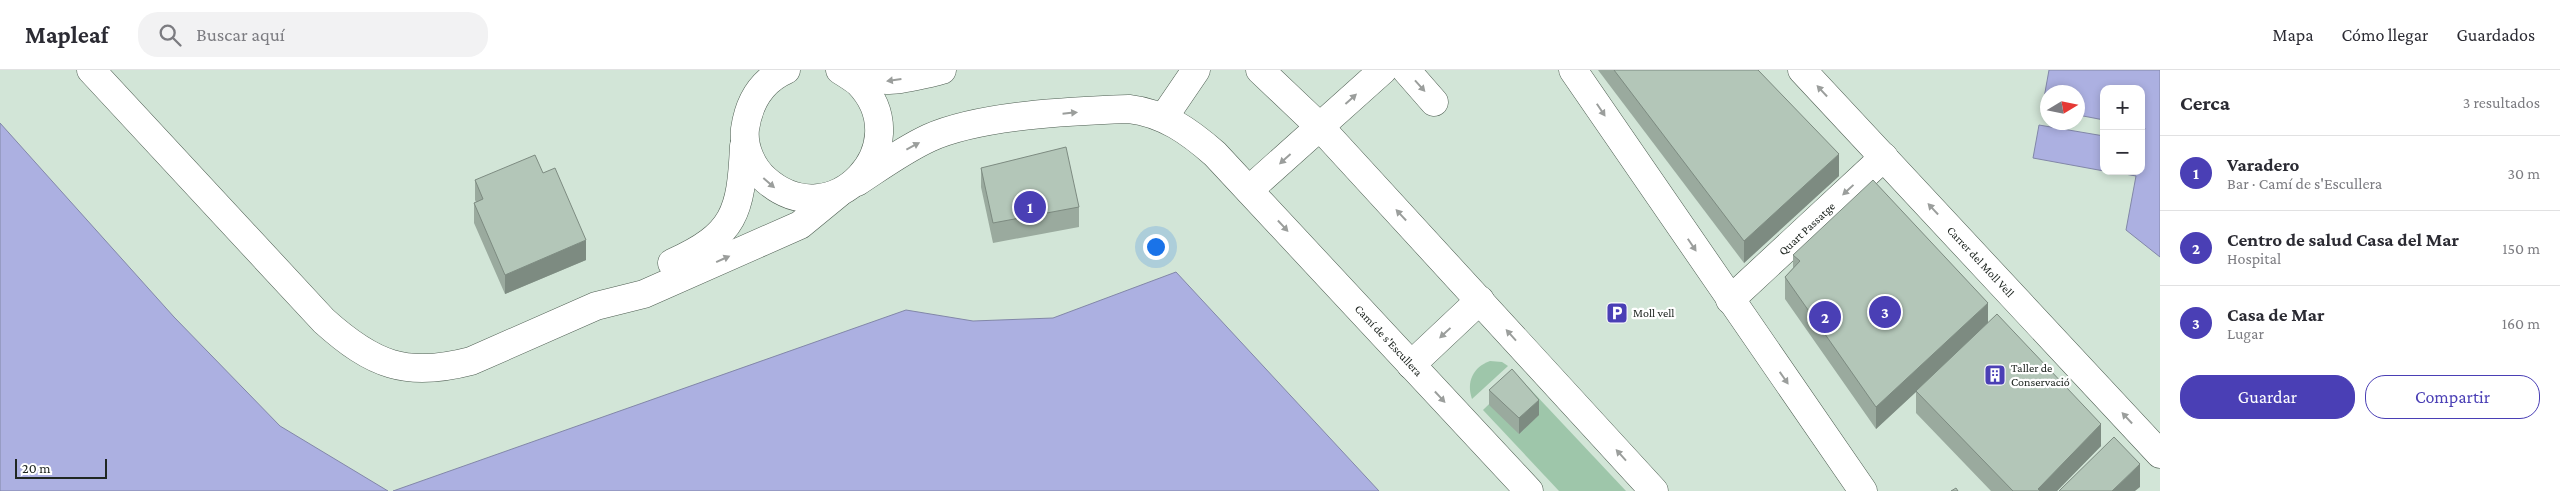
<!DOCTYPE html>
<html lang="es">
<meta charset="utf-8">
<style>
:root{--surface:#fff;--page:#f2f2f3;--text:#2b2b33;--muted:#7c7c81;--line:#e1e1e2;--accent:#4a3fb5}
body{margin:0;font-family:"Crimson Pro",serif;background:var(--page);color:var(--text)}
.controls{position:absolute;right:15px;top:15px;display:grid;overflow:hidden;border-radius:10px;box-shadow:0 2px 8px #0003}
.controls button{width:45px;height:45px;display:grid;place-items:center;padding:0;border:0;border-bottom:1px solid var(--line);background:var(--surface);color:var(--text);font:25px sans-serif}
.compass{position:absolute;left:2040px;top:15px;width:45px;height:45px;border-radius:50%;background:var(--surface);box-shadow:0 2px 8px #0003;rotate:80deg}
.scale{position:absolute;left:15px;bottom:12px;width:92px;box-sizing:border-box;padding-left:5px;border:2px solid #202722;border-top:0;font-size:14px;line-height:18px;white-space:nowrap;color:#202722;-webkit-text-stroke:4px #fff;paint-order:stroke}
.you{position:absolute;left:1155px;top:176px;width:18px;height:18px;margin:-12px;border:4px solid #fff;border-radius:50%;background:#1a73e8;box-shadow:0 0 0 8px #1a73e833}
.badge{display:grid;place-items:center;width:32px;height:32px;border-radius:50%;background:var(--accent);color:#fff;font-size:16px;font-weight:700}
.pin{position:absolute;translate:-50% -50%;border:2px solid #fff;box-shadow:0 1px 5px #0006}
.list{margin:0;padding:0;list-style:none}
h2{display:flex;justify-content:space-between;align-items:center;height:65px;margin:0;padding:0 20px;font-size:21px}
h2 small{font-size:16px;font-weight:400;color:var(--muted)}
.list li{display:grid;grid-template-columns:32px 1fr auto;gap:15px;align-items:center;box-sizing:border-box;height:75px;padding:0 20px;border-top:1px solid var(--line)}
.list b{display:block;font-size:19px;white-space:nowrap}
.list p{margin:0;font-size:16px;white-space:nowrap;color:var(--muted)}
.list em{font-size:16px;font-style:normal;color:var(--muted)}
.actions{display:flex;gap:10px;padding:15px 20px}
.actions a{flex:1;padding:11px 0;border:1px solid var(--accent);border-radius:20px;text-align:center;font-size:18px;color:var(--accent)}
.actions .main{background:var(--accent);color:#fff}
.icon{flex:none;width:28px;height:28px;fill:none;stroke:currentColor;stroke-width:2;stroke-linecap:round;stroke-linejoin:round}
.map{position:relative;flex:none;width:2160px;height:421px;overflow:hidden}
header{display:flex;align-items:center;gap:30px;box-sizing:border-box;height:70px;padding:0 25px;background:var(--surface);border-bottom:1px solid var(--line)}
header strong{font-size:24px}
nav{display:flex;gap:28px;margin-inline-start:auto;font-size:18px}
.search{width:350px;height:45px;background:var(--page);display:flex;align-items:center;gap:12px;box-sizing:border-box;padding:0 18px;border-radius:20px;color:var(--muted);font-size:19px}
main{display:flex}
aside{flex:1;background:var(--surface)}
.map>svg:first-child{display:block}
.green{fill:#9ec6aa}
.water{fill:#acb0e1;stroke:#8287a8}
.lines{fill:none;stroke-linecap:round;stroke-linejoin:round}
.minor-casing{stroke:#4d5d51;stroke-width:29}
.minor{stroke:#fff;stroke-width:28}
.wall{fill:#9aaa9e}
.shaded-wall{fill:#7d8b81}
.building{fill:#b3c6b8;stroke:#7d8b81}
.oneway{fill:#9b9e9c}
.labels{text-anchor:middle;stroke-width:4.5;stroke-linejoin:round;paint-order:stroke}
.street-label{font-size:12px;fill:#202722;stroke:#fff}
.poi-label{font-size:12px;fill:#202722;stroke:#fff;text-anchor:start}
</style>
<header>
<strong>Mapleaf</strong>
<div class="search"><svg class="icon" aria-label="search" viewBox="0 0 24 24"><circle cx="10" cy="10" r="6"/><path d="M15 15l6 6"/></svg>Buscar aquí</div>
<nav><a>Mapa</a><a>Cómo llegar</a><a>Guardados</a></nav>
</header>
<main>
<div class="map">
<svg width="2160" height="421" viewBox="0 0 2160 421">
<rect width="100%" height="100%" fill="#d2e5d7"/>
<!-- green -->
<g class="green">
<path d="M1490 291 1502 292 1508 296 1472 329C1466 312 1473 297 1490 291Z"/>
<polygon points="1518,306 1626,421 1559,421 1483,340"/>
</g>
<!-- water -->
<g class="water">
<polygon points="2049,0 2160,0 2160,187 2126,160 2136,106 2108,101 2141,101 2141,72 2145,58 2141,57 2141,19 2104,19 2104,50 2078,45 2078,22 2048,22 2047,40 2042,39"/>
<polygon points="0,53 174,247 280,356 388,421 0,421"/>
<polygon points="2039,55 2104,66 2104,101 2033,88"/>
<polygon points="1176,202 1379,421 393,421 906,240 973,251 1053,248"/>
</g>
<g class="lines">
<!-- minor casing -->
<g class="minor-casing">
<g id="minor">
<path d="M91 0 324 251C373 295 406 308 471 291L596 236 644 224 800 155 839 123"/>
<path d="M786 0C761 11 749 32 745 59 743 77 752 98 766 110 832 168 919 76 859 13 853 8 846 4 840 0"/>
<polyline points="1260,0 1320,57 1654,421"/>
<polyline points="1406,0 1434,32"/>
<polyline points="1573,0 1863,421"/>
<path id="s1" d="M1802 0 2160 384"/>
<path d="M846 2C882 16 906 9 942 0"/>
<polyline points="1164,47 1196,0"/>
<path id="s2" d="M857 112C880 97 903 80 929 68 980 45 1072 41 1129 39 1164 43 1190 62 1215 84L1529 421"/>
<polyline points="1249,120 1383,0"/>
<path d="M672 193C735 165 741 142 744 76"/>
<path id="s3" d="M1730 230 1884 87"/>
<polyline points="1411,295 1480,230"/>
</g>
</g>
<!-- minor -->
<use href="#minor" class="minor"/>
</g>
<!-- wall -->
<g class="wall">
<polygon points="1598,0 1758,0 1839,106 1744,193"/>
<polygon points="981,98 1079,137 1079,157 993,173 981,117"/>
<polygon points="543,103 586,190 505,224 474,153 474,133 476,132 475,130 475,110"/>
<polygon points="1793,185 1988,253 2101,376 2057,421 1991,421 1916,343 1916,322 1876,359 1785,229 1785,207 1793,198"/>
<polygon points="1489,320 1539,345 1519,364 1489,335"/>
</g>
<!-- shaded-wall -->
<g class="shaded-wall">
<polygon points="1839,84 1839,106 1744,193 1744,171"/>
<polygon points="586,170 586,190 505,224 505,205"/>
<polygon points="1988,233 1988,255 1876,359 1876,337"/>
<polygon points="1539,330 1539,345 1519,364 1519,348"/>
<polygon points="2101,354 2101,376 2057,421 2038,421 2038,419"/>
<polygon points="2140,394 2140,417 2135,421 2112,421"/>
</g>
<!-- building -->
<g class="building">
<polygon points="1614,0 1758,0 1839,84 1744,171"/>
<polygon points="1066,77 1079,137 993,153 981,98"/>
<polygon points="535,85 543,103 555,98 586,170 505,205 474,133 483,129 475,110"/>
<polygon points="1873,110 1988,233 1876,337 1785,207 1800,191 1793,185"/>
<polygon points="1997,244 2101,354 2038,419 2040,421 2013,421 1916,321"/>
<polygon points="1512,299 1539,330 1519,348 1489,320"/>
<polygon points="2114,367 2140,394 2112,421 2059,421"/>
<polygon points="1956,418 1958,421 1951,421"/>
</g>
<!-- one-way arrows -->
<defs><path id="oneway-solid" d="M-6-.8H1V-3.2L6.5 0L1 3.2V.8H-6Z" transform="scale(1.25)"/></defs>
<g class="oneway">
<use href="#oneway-solid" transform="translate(894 10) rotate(172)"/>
<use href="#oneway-solid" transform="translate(1420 16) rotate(48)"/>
<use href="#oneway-solid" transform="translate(1822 21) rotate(-133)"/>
<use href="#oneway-solid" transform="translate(1351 29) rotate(-42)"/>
<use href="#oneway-solid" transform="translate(1601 40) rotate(56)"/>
<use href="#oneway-solid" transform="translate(1070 43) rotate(-6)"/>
<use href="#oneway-solid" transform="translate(913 76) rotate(-28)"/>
<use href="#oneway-solid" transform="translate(1285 89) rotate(138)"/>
<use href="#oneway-solid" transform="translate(769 113) rotate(41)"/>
<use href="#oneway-solid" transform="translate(1848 120) rotate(137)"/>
<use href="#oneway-solid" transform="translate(1933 139) rotate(-133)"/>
<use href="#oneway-solid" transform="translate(1401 145) rotate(-133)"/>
<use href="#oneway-solid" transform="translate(1283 156) rotate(47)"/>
<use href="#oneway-solid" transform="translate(1692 175) rotate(56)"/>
<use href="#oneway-solid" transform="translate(723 189) rotate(-24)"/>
<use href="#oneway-solid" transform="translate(1445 263) rotate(137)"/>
<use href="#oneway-solid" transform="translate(1511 265) rotate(-132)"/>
<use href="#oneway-solid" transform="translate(1784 308) rotate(55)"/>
<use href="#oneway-solid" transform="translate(1440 327) rotate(47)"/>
<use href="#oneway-solid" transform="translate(2127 348) rotate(-133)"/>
<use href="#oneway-solid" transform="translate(1621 385) rotate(-132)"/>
</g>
<!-- icons -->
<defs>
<g id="parking-square" transform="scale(1.125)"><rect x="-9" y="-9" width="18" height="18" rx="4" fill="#4a3fb5" stroke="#fff"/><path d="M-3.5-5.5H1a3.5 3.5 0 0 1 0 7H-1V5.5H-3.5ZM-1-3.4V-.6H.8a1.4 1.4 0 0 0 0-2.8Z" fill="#fff"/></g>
<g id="building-square" transform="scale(1.125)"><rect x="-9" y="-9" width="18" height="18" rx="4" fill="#4a3fb5" stroke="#fff"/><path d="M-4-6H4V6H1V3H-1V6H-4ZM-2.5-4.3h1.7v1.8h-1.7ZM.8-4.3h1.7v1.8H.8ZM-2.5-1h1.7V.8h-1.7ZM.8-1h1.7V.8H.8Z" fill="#fff"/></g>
</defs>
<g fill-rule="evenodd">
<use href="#parking-square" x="1617" y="243"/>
<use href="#building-square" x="1995" y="305"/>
</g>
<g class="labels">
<!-- street labels -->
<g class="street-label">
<text dy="4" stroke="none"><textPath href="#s3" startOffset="105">Quart Passatge</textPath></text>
<text dy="4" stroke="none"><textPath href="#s1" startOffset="262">Carrer del Moll Vell</textPath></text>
<text dy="4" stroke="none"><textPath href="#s2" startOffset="641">Camí de s'Escullera</textPath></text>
</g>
<!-- poi labels -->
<g class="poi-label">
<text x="1633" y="247">Moll vell</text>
<text x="2011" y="302">Taller de<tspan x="2011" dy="14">Conservació</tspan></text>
</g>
</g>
</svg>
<div class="controls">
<button>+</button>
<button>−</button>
</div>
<svg class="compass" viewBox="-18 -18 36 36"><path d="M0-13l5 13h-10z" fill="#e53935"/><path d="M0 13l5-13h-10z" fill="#7c7c81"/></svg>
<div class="scale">20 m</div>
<div class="you"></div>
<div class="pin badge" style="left:1030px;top:137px">1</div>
<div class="pin badge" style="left:1825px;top:247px">2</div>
<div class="pin badge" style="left:1885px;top:242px">3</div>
</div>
<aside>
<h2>Cerca<small>3 resultados</small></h2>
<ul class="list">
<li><span class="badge">1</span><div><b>Varadero</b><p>Bar · Camí de s'Escullera</p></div><em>30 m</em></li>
<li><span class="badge">2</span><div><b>Centro de salud Casa del Mar</b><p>Hospital</p></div><em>150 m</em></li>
<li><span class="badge">3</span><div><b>Casa de Mar</b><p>Lugar</p></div><em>160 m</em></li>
</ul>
<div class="actions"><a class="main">Guardar</a><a>Compartir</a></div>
</aside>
</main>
